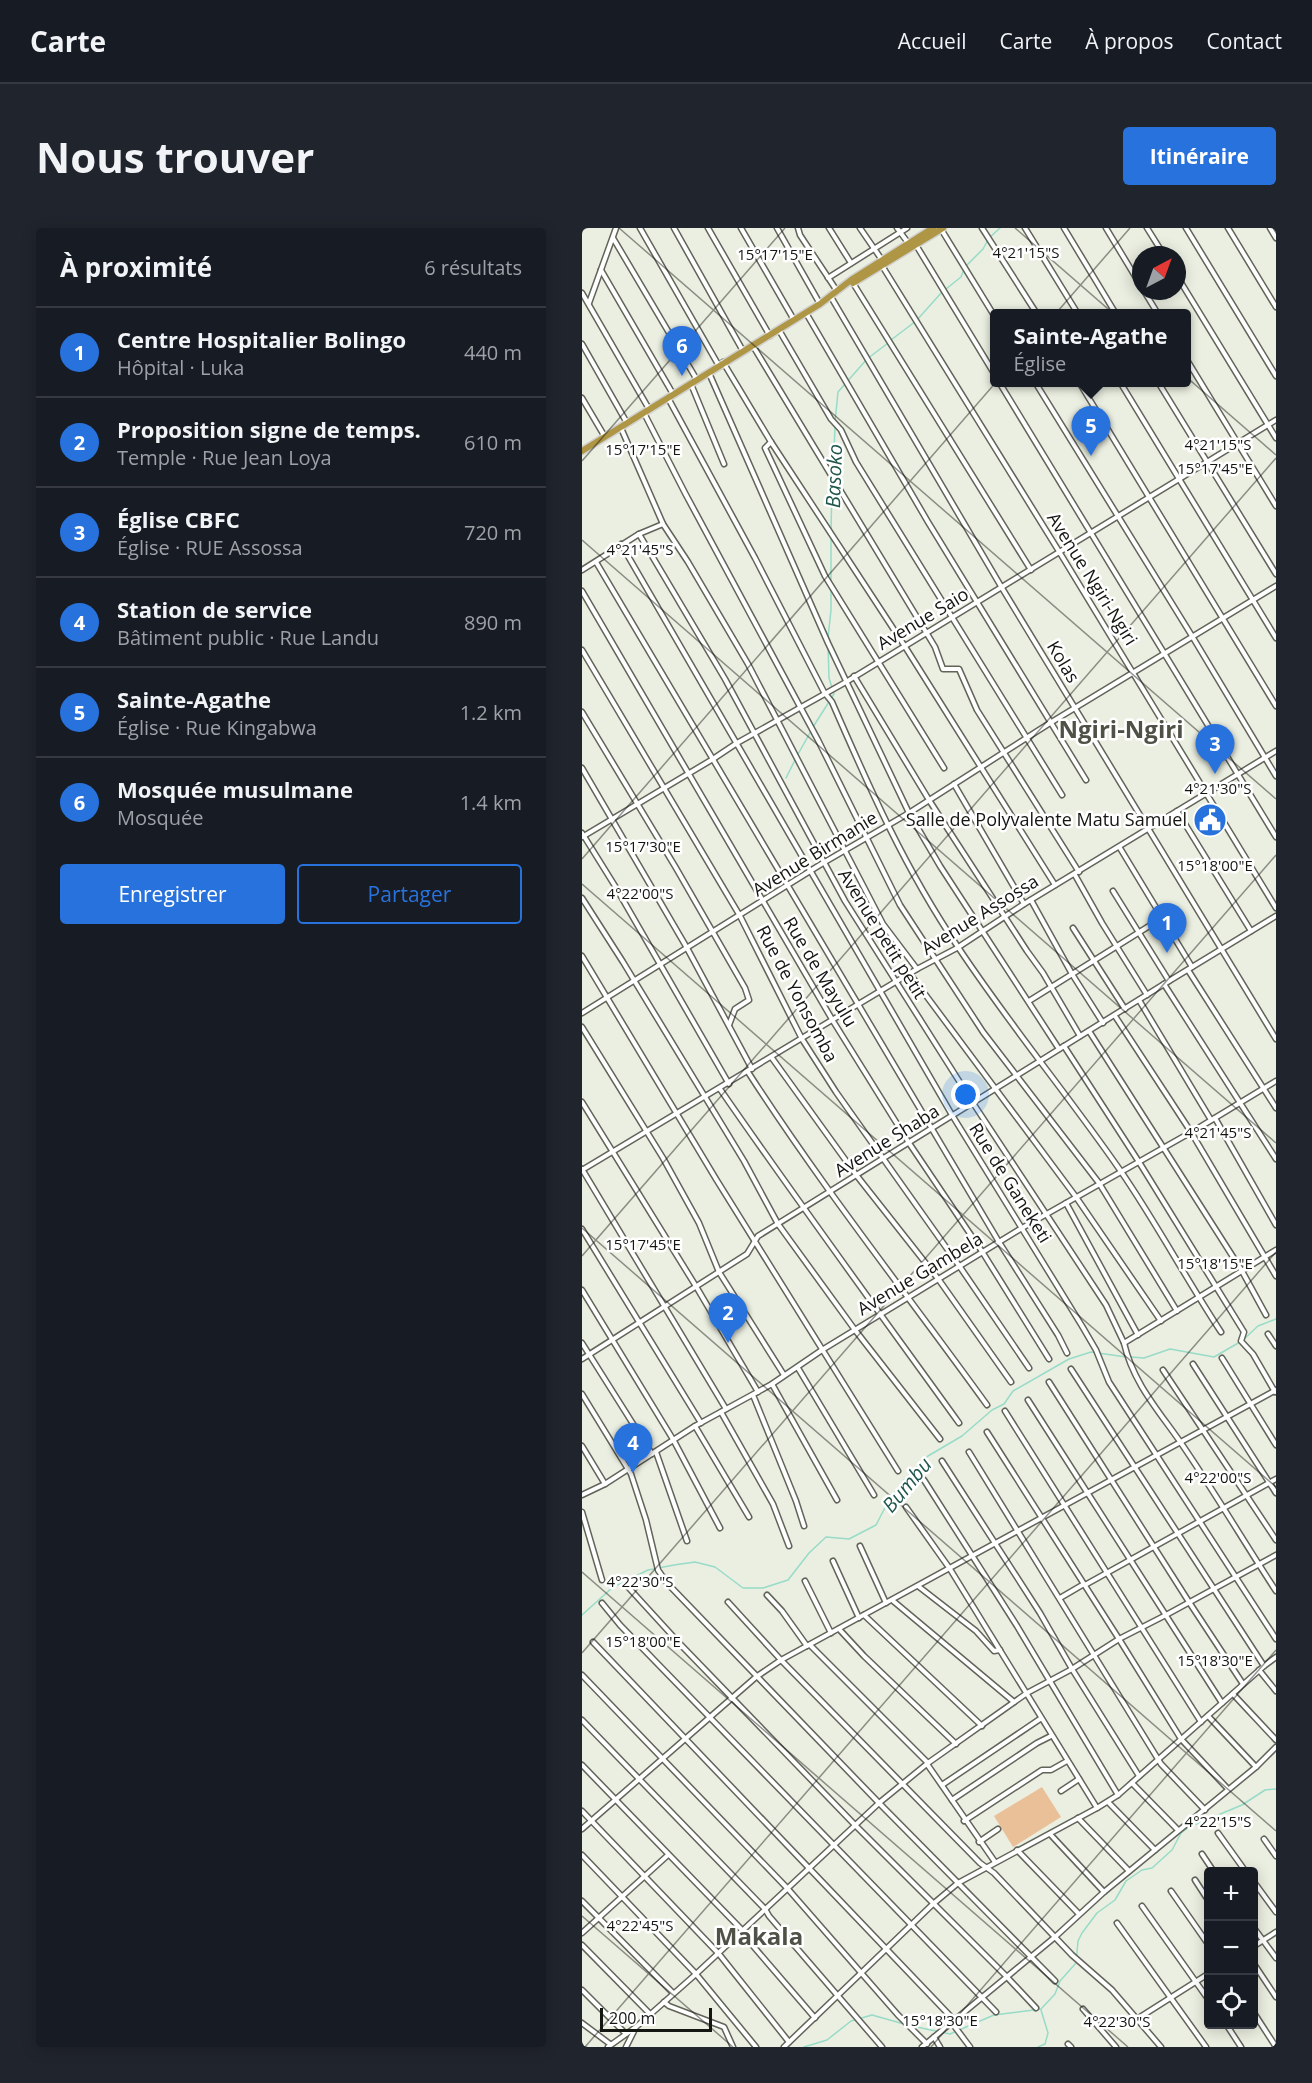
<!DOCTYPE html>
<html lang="fr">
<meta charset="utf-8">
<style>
:root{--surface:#171b24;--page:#20242c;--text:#f1f3f6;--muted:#9ea1a6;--line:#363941;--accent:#2872dd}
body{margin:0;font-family:"Open Sans",sans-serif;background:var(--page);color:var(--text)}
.controls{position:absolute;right:18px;bottom:18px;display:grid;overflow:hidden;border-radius:6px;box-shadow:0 3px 15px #0003}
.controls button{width:54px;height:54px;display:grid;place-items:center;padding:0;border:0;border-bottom:2px solid var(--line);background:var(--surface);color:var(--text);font:30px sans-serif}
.compass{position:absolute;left:550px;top:18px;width:54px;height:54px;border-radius:50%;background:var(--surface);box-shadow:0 3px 15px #0003;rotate:41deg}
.scale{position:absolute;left:18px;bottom:15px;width:112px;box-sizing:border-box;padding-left:6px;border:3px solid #141611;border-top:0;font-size:16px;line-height:21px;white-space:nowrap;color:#141611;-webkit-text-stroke:4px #fff;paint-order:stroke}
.you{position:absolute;left:384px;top:867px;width:21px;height:21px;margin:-15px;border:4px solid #fff;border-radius:50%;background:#1a73e8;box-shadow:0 0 0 9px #1a73e833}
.badge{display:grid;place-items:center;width:39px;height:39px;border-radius:50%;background:var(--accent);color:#fff;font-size:20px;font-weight:700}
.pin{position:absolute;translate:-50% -50px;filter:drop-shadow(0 2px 3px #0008)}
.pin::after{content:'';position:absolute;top:32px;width:21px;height:18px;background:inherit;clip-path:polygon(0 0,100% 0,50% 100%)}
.popup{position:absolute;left:408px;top:81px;width:201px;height:78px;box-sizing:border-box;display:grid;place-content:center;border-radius:6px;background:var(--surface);filter:drop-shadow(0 2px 4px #0005);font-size:20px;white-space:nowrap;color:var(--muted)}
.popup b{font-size:22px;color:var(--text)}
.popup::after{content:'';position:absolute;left:50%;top:100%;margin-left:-12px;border:12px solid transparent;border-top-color:var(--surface)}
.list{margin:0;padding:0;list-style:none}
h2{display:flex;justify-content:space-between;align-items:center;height:78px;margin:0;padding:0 24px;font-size:26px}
h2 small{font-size:20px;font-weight:400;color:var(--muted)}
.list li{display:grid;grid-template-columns:39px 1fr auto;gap:18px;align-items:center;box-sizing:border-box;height:90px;padding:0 24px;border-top:2px solid var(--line)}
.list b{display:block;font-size:22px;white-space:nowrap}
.list p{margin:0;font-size:20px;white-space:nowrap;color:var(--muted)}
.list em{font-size:20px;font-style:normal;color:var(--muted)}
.actions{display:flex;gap:12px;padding:18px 24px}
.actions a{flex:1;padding:14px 0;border:2px solid var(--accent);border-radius:6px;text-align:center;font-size:21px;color:var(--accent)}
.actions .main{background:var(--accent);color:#fff}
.icon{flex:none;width:33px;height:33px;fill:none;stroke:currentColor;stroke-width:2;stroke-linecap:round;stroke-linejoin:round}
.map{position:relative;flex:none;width:694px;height:1819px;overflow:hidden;border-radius:6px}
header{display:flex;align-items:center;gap:36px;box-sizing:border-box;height:84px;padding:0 30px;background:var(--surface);border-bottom:2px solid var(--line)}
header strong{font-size:28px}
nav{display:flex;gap:33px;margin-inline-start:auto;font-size:21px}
.intro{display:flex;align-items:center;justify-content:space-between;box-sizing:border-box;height:144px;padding:0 36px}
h1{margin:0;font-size:42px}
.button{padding:15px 27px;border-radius:6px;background:var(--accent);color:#fff;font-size:21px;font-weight:700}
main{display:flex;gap:36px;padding:0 36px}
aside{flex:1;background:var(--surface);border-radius:6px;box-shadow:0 3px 15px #0003}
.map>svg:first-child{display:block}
.pitch{fill:#eac098}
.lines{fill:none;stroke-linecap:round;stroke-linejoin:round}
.stream{stroke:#97dbc8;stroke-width:1.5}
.minor-casing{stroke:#616459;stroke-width:7}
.highway-casing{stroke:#d0d0cf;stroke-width:9}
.minor{stroke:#fff;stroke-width:4}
.highway{stroke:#af9644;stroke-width:6}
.ticks{fill:none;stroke:#141611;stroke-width:1.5;stroke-opacity:0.45}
.labels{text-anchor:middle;stroke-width:5;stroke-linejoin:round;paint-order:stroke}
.street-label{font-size:18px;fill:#141611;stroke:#fff}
.poi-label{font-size:18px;fill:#141611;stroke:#fff;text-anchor:end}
.water-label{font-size:20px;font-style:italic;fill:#20574b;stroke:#fff}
.district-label{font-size:24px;font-weight:bold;fill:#4e5146;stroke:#fff}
.ticks-label{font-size:15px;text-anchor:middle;fill:#141611;stroke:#fff;stroke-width:5;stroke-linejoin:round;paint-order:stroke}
</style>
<header>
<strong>Carte</strong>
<nav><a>Accueil</a><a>Carte</a><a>À propos</a><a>Contact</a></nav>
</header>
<div class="intro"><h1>Nous trouver</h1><a class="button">Itinéraire</a></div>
<main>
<aside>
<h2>À proximité<small>6 résultats</small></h2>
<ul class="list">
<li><span class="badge">1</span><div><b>Centre Hospitalier Bolingo</b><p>Hôpital · Luka</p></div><em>440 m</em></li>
<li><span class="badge">2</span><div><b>Proposition signe de temps.</b><p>Temple · Rue Jean Loya</p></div><em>610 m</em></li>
<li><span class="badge">3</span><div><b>Église CBFC</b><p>Église · RUE Assossa</p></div><em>720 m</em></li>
<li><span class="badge">4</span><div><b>Station de service</b><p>Bâtiment public · Rue Landu</p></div><em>890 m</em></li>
<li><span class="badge">5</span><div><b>Sainte-Agathe</b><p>Église · Rue Kingabwa</p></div><em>1.2 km</em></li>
<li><span class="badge">6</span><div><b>Mosquée musulmane</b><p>Mosquée</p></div><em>1.4 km</em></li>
</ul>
<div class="actions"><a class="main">Enregistrer</a><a>Partager</a></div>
</aside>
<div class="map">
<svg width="694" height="1819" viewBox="0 0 694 1819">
<rect width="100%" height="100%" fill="#ebefe1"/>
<!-- pitch -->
<polygon class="pitch" points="460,1559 479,1589 431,1619 412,1588"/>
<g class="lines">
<!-- stream -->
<g class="stream">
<polyline points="364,61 379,49 383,39 401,21 407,10 418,0"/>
<polyline points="309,112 334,93 360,64"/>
<polyline points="253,194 256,164 285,131 306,115"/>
<polyline points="251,248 253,199"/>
<polyline points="249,305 250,253"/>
<polyline points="249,353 249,310"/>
<polyline points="246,410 249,382 249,361"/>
<polyline points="231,499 252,466 247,450 246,417"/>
<polyline points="215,528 229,503"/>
<polyline points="204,550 213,532"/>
<polyline points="662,1111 676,1098 694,1091"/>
<polyline points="549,1129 562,1130 588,1121 632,1129 658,1114"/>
<polyline points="0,1387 31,1359 66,1342 92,1337 113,1334 133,1339 161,1360 181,1360 206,1352 227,1325 244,1309 267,1311 294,1297 307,1272 323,1251 346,1228 380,1208 410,1182 422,1176 431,1163 487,1131 509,1124 544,1129"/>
<polyline points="330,1798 368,1806 412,1787 459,1781 473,1766 478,1753 494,1735 496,1713 500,1705 515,1685 533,1672 544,1653 560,1642 570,1640 590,1622 599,1605 607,1599 660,1577 683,1562 694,1561"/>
<polyline points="222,1819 245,1812 269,1793 290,1787 322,1796"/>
<polyline points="456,1819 463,1816 466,1805 459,1782"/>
</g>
<!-- minor casing -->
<g class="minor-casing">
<g id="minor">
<polyline points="58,0 137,138"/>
<polyline points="92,0 161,123"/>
<polyline points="126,0 188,108"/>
<polyline points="159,0 212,92"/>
<polyline points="195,0 238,76"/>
<polyline points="216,0 218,7 255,63"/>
<polyline points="247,0 269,35"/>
<polyline points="278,0 300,32"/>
<polyline points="315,0 327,16"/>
<polyline points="400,0 455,86"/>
<polyline points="443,0 496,86"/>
<polyline points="482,0 534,86"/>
<polyline points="524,0 559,58"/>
<polyline points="565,0 582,27"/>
<polyline points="604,0 694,148"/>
<polyline points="646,0 694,79"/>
<polyline points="688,0 694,10"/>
<polyline points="359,1 413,89"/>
<polyline points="31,10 115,152"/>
<polyline points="334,17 413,147"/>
<polyline points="299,36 478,325 694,680"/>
<polyline points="19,42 91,166"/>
<polyline points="595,48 694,210"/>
<polyline points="246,50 325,0"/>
<polyline points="271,55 449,342"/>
<polyline points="562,63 576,86"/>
<polyline points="0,65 67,181"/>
<polyline points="249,69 420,360 694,811"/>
<polyline points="7,75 34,0"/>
<polyline points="224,85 346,294 504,552"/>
<polyline points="197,102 249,191 259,202 274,234 480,567"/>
<polyline points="0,116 45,195"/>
<polyline points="171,118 353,419 361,441 377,441 395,482 497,644"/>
<polyline points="605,132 694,278"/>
<polyline points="141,134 189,214 322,417 473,657"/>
<polyline points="127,145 246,415 327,585 358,638 477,821"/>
<polyline points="417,154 694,609"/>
<polyline points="453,154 610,408 694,548"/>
<polyline points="497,154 694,478"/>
<polyline points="538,154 694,410"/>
<polyline points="576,154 694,346"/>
<polyline points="109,156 142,236"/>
<polyline points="0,170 23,209"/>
<path d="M86 170 173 330 242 464 250 474C287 559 323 641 376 719 427 796 486 867 538 942 574 994 604 1051 639 1104"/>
<polyline points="62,185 103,265 236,512 318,677 401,804 517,955 595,1083"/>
<polyline points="39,200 81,296 106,334 166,436 301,696 335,741"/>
<polyline points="189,214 183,220 243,348 362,540"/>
<polyline points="57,306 143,451 263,673 391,875 524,1077 542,1115 694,1022"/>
<polyline points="39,316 370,887 500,1098 514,1122 527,1154 694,1411"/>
<polyline points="14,334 417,1014 476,1107 485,1125"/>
<polyline points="0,342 57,306 81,296"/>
<polyline points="0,363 251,793 327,915 401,1025 467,1131"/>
<polyline points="0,422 158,688 220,811 254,864 378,1039 447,1140"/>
<polyline points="272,448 347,572 445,723 461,745 498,808"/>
<polyline points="0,484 94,640 163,760 167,772 153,781 147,797"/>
<polyline points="0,540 105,720 170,841"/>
<polyline points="372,556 442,676"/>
<polyline points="595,583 669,703"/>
<polyline points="0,605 33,658 147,856"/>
<polyline points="0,609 131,531 155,515 264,454 694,192"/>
<polyline points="538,620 610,739"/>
<polyline points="493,647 520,695 565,767"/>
<polyline points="531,663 587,753"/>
<polyline points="0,670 41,734 162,933 196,996 273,1102 358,1211"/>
<polyline points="449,672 490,746 521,795"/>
<polyline points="491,700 543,781"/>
<polyline points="0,728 134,951 316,1243"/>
<polyline points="606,742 694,880"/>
<polyline points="328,746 494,969 579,1093"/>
<polyline points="582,756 694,931"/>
<polyline points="557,772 629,892"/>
<polyline points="447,773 580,690"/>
<polyline points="0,785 241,635 327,585 468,495 694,358"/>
<polyline points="533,788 609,904 694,1048"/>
<polyline points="0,799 81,930 117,995 137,1044 202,1147"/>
<polyline points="507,803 660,1043 684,1087"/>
<polyline points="482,818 557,934 662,1104 659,1113 671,1126 693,1164"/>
<polyline points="190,830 275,948 357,1052 429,1154"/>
<path d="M166 844C240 959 325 1066 405 1177"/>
<path d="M138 861C216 974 297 1084 377 1195"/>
<polyline points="0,874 115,1060 176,1164"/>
<polyline points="633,890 694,997"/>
<polyline points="0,941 144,1181"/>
<polyline points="0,942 335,741 375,720 442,676 694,523"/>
<polyline points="484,975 556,1107"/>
<polyline points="0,1001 119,1195"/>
<polyline points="0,1062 92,1213 138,1300"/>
<polyline points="686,1106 694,1118"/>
<polyline points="0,1115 70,1226"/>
<path d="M542 1115C551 1155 577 1183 599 1215 632 1263 662 1314 694 1363"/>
<polyline points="640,1130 694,1217"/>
<polyline points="0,1131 165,1026 176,1008 587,753 694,688"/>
<polyline points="611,1136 694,1265"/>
<polyline points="216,1140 292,1267"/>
<polyline points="489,1141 682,1438"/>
<polyline points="581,1142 694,1312"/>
<polyline points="467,1154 607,1374 661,1456"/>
<polyline points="190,1156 255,1272"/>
<polyline points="0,1166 49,1246 64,1292 76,1342 85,1355 297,1575 473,1753"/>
<polyline points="171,1167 214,1273 222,1298"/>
<polyline points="446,1172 640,1475"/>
<polyline points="423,1183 619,1494"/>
<polyline points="139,1184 191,1276 207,1318"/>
<polyline points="113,1198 167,1289"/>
<polyline points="405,1204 537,1411 599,1511 646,1561"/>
<polyline points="0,1218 23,1256"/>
<polyline points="74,1224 105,1313"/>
<polyline points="387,1224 579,1536 623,1582"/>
<polyline points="360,1233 458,1385 490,1441 557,1548"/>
<polyline points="342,1252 435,1398 536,1567"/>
<polyline points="0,1267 23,1256 113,1198 190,1156 240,1122 440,1000 613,902 694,853"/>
<polyline points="324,1279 368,1341 515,1580"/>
<polyline points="0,1284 20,1352"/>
<polyline points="278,1318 304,1375"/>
<polyline points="251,1333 277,1390"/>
<polyline points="223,1353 249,1405"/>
<polyline points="503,1357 694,1251"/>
<polyline points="336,1358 394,1403 412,1423 418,1422"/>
<polyline points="46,1359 99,1417 273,1597 424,1748 454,1780"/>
<polyline points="185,1367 200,1383 225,1418"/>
<polyline points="478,1370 502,1356"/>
<polyline points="310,1372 432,1474"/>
<polyline points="146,1374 199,1432 398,1635 412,1645 490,1727 530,1762 579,1819"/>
<polyline points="20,1375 38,1397 414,1784"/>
<polyline points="282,1387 400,1498"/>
<polyline points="257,1401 282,1428 374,1516"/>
<polyline points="11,1414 373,1793"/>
<polyline points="228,1417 346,1535"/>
<polyline points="677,1442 694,1463"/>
<polyline points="0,1447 206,1661 316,1787 345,1816"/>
<polyline points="651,1466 694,1512"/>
<polyline points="626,1488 674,1539"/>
<polyline points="0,1492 183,1681 187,1688 300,1819"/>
<polyline points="345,1536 413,1634"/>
<polyline points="0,1537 160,1702"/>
<polyline points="550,1555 596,1602"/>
<polyline points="360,1557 458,1491"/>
<polyline points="479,1563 497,1551"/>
<polyline points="370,1572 455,1515 469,1508"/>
<polyline points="526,1574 573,1622"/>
<polyline points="0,1583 137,1726 207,1814"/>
<polyline points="496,1590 547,1643"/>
<polyline points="382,1593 460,1542 469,1542 485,1533"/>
<polyline points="0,1601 174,1449 199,1432 694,1162"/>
<polyline points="636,1605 664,1644"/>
<polyline points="468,1606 522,1664"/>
<polyline points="682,1611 694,1628"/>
<polyline points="397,1614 416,1601"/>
<polyline points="435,1622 497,1686"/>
<polyline points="620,1626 632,1644"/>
<polyline points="0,1627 114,1746 174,1819"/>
<polyline points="613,1652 626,1672"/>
<polyline points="672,1654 694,1684"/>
<polyline points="589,1663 626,1716"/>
<polyline points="0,1673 91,1765"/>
<polyline points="560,1678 626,1771"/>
<polyline points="535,1695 624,1819"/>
<polyline points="672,1700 694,1730"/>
<polyline points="159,1704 233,1790"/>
<polyline points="0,1705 86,1627"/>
<polyline points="0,1717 68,1786"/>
<polyline points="672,1718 694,1704"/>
<polyline points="672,1736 694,1769"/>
<polyline points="0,1762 44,1806"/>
<polyline points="82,1774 87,1778 142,1799 151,1819"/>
<polyline points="501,1781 534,1819"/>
<polyline points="672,1785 694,1819"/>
<polyline points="555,1791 626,1746"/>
<polyline points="0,1795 28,1816"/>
<polyline points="370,1795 388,1819"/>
<polyline points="644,1796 659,1819"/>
<polyline points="352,1809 358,1819"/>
<polyline points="486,1816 489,1819"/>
<polyline points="26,1819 54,1799 114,1746 297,1575 346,1535 445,1465 490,1441 537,1411 584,1387 694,1327"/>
<polyline points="44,1819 53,1801"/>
<polyline points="202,1819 351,1676 376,1655 515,1580 536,1567 682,1438 694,1429"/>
<polyline points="340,1819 473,1709 522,1664 674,1539 694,1519"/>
</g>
</g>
<!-- highway casing -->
<g class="highway-casing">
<g id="highway">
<polyline points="271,55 361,0"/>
<polyline points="0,223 238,76 269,52 351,0"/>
</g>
</g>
<!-- minor -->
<use href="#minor" class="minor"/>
<!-- highway -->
<use href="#highway" class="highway"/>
</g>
<!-- ticks -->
<path class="ticks" d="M37 0 694 571M433 0 694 227M0 233 203 0M0 312 694 915M0 631 548 0M0 656 694 1259M0 1000 694 1603M0 1028 694 230M0 1344 546 1819M0 1425 694 627M0 1688 151 1819M3 1819 694 1024M349 1819 694 1422"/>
<!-- icons -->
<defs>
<g id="civic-disc" transform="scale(1.725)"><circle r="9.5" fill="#2872dd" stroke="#fff"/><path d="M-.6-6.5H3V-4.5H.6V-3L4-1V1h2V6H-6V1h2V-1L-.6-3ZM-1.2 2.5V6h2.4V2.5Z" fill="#fff"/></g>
</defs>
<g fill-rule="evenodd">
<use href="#civic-disc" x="628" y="592"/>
</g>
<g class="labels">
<!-- street labels -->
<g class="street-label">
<text transform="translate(510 351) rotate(58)" y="6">Avenue Ngiri-Ngiri</text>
<text transform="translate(341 391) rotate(-31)" y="6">Avenue Saio</text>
<text transform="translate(481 434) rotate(59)" y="6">Kolas</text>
<text transform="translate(233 626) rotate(-32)" y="6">Avenue Birmanie</text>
<text transform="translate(398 687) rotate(-32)" y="6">Avenue Assossa</text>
<text transform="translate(300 706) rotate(58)" y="6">Avenue petit petit</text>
<text transform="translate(238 744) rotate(59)" y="6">Rue de Mayulu</text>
<text transform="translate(215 766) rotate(62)" y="6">Rue de Yonsomba</text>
<text transform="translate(305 913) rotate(-32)" y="6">Avenue Shaba</text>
<text transform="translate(428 955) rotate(58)" y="6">Rue de Ganeketi</text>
<text transform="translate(338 1046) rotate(-31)" y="6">Avenue Gambela</text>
</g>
<!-- poi labels -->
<g class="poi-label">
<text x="605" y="598">Salle de Polyvalente Matu Samuel</text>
</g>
<!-- water labels -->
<g class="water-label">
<text transform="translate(252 248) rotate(-88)" y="7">Basoko</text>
<text transform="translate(325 1257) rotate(-50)" y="7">Bumbu</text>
</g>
<!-- district labels -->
<g class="district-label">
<text x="539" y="510">Ngiri-Ngiri</text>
<text x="177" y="1717">Makala</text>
</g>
</g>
<g class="ticks-label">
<text x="444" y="30">4°21'15"S</text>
<text x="193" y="32">15°17'15"E</text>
<text x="636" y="222">4°21'15"S</text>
<text x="61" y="227">15°17'15"E</text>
<text x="633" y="246">15°17'45"E</text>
<text x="58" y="327">4°21'45"S</text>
<text x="636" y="566">4°21'30"S</text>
<text x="61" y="624">15°17'30"E</text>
<text x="633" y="643">15°18'00"E</text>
<text x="58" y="671">4°22'00"S</text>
<text x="636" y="910">4°21'45"S</text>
<text x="61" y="1022">15°17'45"E</text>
<text x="633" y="1041">15°18'15"E</text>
<text x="636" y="1255">4°22'00"S</text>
<text x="58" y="1359">4°22'30"S</text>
<text x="61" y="1419">15°18'00"E</text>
<text x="633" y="1438">15°18'30"E</text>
<text x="636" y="1599">4°22'15"S</text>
<text x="58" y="1703">4°22'45"S</text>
<text x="358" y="1798">15°18'30"E</text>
<text x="535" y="1799">4°22'30"S</text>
</g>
</svg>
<div class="controls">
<button>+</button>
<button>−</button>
<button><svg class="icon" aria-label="locate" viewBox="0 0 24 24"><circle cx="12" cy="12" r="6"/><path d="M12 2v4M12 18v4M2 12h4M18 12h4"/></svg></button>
</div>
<svg class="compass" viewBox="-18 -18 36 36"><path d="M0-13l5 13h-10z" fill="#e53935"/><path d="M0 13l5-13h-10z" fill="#9ea1a6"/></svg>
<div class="scale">200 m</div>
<div class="you"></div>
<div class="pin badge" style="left:585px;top:725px">1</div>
<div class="pin badge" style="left:146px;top:1115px">2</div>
<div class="pin badge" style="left:633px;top:546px">3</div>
<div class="pin badge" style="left:51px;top:1245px">4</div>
<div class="pin badge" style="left:509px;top:228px">5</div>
<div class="popup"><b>Sainte-Agathe</b>Église</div>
<div class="pin badge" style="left:100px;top:148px">6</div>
</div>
</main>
